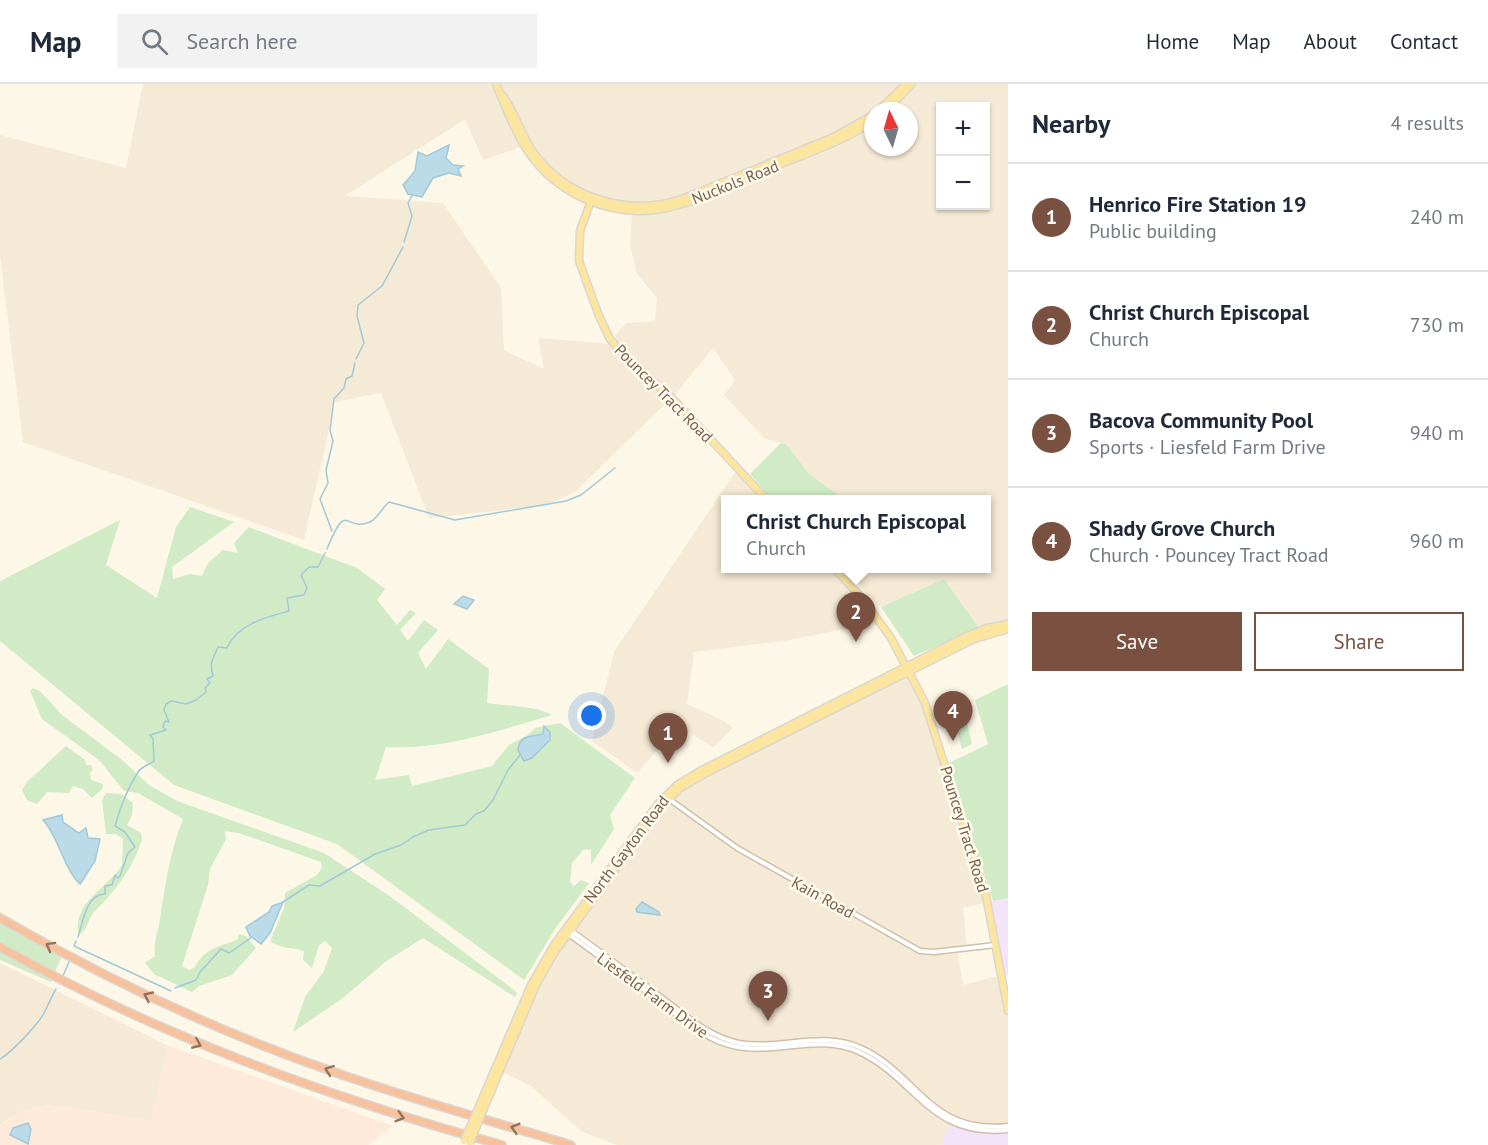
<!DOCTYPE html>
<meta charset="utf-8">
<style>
:root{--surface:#fff;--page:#f2f2f3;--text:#1f2937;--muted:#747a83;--line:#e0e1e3;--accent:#7a5140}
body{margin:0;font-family:"PT Sans",sans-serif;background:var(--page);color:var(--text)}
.controls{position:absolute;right:18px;top:18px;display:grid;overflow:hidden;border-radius:0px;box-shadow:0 2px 4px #0004}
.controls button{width:54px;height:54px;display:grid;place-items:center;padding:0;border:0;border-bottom:2px solid var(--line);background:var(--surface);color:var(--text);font:30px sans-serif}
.compass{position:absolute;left:864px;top:18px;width:54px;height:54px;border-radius:50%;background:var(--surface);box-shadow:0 2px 4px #0004;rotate:355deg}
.you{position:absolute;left:592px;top:632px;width:21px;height:21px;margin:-15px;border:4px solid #fff;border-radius:50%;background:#1a73e8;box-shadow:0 0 0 9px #1a73e833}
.badge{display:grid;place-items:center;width:39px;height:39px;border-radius:50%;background:var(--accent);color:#fff;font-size:20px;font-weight:700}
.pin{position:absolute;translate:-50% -50px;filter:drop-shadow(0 2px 3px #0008)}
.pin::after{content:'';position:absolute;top:32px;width:21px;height:18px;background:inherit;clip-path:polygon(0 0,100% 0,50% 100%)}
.popup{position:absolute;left:721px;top:411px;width:270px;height:78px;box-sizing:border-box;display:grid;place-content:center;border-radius:0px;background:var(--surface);filter:drop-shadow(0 2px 4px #0005);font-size:20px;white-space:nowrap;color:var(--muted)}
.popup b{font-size:22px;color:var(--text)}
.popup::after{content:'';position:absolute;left:50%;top:100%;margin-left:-12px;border:12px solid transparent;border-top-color:var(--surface)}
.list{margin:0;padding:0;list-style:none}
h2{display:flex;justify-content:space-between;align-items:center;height:78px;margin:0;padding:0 24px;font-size:26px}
h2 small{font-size:20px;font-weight:400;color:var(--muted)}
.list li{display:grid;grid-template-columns:39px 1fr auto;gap:18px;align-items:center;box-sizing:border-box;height:108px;padding:0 24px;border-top:2px solid var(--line)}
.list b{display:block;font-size:22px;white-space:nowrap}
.list p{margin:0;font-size:20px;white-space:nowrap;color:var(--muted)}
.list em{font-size:20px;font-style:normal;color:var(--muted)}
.actions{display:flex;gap:12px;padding:18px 24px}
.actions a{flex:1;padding:14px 0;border:2px solid var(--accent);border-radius:0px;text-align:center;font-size:21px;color:var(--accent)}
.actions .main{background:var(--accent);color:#fff}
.icon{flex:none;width:33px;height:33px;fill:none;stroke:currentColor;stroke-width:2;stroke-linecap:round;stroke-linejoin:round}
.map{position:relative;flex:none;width:1008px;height:1061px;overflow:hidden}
header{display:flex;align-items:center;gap:36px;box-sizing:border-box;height:84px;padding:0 30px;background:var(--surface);border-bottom:2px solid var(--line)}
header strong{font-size:28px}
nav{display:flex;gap:33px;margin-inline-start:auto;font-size:21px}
.search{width:420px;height:54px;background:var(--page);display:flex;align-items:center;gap:15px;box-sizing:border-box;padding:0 21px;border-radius:0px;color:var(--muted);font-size:22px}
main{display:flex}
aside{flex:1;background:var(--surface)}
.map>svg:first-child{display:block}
.residential{fill:#f5ead5;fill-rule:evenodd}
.commercial{fill:#fdeadb}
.education{fill:#f4e4fa}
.green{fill:#d0ebc5}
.water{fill:#bbdbe8;stroke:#a1c9da;stroke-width:1.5}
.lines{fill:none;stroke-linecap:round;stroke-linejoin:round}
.stream{stroke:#a1c9da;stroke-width:1.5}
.minor-casing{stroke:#cfc0ac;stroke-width:7}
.major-casing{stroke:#dcd6d0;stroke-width:9}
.highway-casing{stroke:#dcd6d0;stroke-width:10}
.minor{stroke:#fff;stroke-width:4}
.major{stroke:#fce69f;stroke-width:6}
.highway{stroke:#f8c19d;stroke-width:7}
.major-bridge-casing{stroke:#dcd6d0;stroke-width:9;stroke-linecap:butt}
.major-bridge{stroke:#fce69f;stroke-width:6}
.oneway{stroke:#92735b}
.labels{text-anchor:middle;stroke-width:5;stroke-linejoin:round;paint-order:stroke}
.street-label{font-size:16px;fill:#78604a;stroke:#fffbee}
</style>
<header>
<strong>Map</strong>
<div class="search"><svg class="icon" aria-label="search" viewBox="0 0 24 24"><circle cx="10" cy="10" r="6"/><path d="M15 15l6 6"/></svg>Search here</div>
<nav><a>Home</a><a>Map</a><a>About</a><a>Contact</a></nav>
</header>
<main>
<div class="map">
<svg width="1008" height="1061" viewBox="0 0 1008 1061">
<rect width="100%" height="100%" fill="#fdf7e7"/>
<!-- residential -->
<g class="residential">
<path d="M143 0H1008V540L981 546 944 495 881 523 842 485 986 484V416L841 415 810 391 786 360 765 355 724 311 735 296 713 264 674 312 619 262 615 252 626 239 655 237 657 214 637 190 630 161 632 130 601 124 563 106 546 93 521 63 483 76 465 35 345 112 443 119 501 204 504 266 544 285 538 254 612 260 630 281 669 316 576 407 548 421 429 434 381 309 335 318 304 456 23 358 0 172V51L126 84ZM940 22H986V122H940ZM873 27H909V63H873Z"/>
<polygon points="738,384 769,415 726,416 726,484 835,485 879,538 789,556 694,568 687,620 724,637 733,644 713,664 679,641 637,689 592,657 614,568"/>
<polygon points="909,587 924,619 989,818 963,824 967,862 934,867 934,871 958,869 963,901 1001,891 1008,927 1008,1041 985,1042 953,1034 941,1061 617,1061 582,1048 531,1002 500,987 553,870 677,707"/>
<polygon points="0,879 167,961 152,1038 47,1021 9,1034 0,1042"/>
</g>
<!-- commercial -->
<polygon class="commercial" points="167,961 393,1042 368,1061 0,1061 0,1042 21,1027 38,1022 65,1022 151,1037"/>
<!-- education -->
<g class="education">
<polygon points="1008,814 1008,891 1001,892 989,818"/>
<polygon points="951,1038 968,1044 1008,1046 1008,1061 941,1061"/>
</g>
<!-- green -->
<g class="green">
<polygon points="781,359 786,360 810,391 841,413 772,415 750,390"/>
<path d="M190 423 234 438 172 483 173 495 190 490 202 492 208 479 223 466 238 469 234 459 249 443 357 484 385 505 377 516 397 541 410 526 416 529 400 546 408 557 424 536 438 546 418 569 426 585 448 555 489 585 487 619C506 622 537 622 552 631 497 647 444 666 386 663L375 696 409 691 412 702 492 682 509 661 528 651 535 644 560 639 635 694 610 731 614 745 591 781V765L583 766 572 779 570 798 574 802 581 796 589 799 555 845 524 896 337 760 174 701 0 557V497L120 436 106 481 157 514 176 443Z"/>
<polygon points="944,495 979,544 914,572 881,523"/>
<polygon points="1008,600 1008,814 993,817 949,679 988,660 975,616"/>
<path d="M33 604 40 607 62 631 122 676 149 701 177 717 324 769 391 813 514 906 517 909 515 913 423 854 385 878 343 914 293 948 305 913 324 887 332 864 325 857 319 861 312 884 303 876 304 867C290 862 288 867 271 858V855L284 824 285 809 317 791 322 784 321 778 239 749 225 747 226 755 210 785 208 801 182 882 189 886 194 884C205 864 218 863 237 856L239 850 246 852 256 864 232 891 199 902 192 908 154 890 145 879 155 872C153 858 158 849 160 835 165 801 170 767 183 735L138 709 124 707 99 676 42 635 30 607Z"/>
<polygon points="959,626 964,627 972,660 962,665 952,628"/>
<polygon points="66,662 85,676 86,681 91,681 93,686 90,689 91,696 103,700 102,705 92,714 83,705 73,702 69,709 47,708 37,720 27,716 22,706 28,697"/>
<path d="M106 709 121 710 133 719 132 731 127 741 141 749 142 755C133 785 115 807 94 828 88 834 88 846 79 851 70 820 110 802 122 781L123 755 116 750H106L102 716Z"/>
<polygon points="0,828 64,866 51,898 0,876"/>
</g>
<!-- water -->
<g class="water">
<polygon points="449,61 446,74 453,81 463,82 458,85 461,92 449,89 433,94 422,113 408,110 403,101 415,87 418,68 427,72"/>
<polygon points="463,512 474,516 467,525 454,520"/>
<path d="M544 642 550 648V656L532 674 524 677 518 666C520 650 531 653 543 650Z"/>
<path d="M62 731 63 738 79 749 86 744 88 754 100 755 95 777 80 800C63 784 59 753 43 736Z"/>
<polygon points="283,818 270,849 261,860 250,852 246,843 269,828 272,822"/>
<polygon points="642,818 659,828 660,831 637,828 636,825"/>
<polygon points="28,1039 31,1045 28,1060 10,1051 13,1044"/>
</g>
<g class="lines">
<!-- stream -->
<g class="stream">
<polyline points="404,158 412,132 408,119 412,112"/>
<polyline points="356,275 364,259 357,232 358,221 382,202 403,163"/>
<polyline points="332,447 320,415 328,399 326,386 333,357 330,346 334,315 344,304 346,295 352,292 355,279"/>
<path d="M327 465C348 414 344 449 370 438 377 435 382 424 389 418L455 436 566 417 581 411 615 384"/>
<polyline points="283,818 309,801 320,802 375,770 401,761 413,753 429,746 465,741 476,730 484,727 493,716 508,686 520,671"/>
<path d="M78 853C83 838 86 810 105 810V802L112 801 115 791 118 794 120 792 128 769 135 763 125 748 115 742C120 724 127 705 138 688 142 682 149 681 154 677L153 655 150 651 166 646 163 643 165 637 169 638 164 626 166 620 171 617 186 620 196 616 206 608 205 604 210 599 207 595 213 592C209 577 213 576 218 563L227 564C237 540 267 533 289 527L287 514 304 511 307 504 301 491 309 483H318L325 469"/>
<polyline points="76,857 74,862 171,907"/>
<polyline points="63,892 69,878"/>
<polyline points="175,904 196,896 200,888 221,865 229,869 252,853"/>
<path d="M0 975C12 968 32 946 41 934 47 925 50 915 56 905"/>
</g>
<!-- minor casing -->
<g class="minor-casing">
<g id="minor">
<polyline points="669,715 737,764 920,867 934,868 996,861"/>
<path d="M570 846C601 868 631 891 661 913 685 931 709 953 739 959 780 966 821 946 861 964 917 989 930 1051 1008 1042"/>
<path d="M567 849C599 872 631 896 663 920 684 936 706 956 733 962 774 972 819 949 859 968 917 995 929 1054 1008 1046"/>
</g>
</g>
<!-- major casing -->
<g class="major-casing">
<g id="major">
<path d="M496 0C505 22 514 46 527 66 556 110 610 134 662 125 694 119 726 102 756 90 795 73 838 61 873 37"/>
<path d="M503 12C515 28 520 48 531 65 564 114 627 133 682 115L834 53 873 31"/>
<polyline points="878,27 906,0"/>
<polyline points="886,27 912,0"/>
<polyline points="592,114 580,147 579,177 599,232 610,255 627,274 674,316 767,416"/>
<polyline points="834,484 863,515 891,554 925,619 986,812 1008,927"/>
<polyline points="477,1027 531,901 554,861 658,720 677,701 700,687 967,552 987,544 1008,540"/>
<polyline points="482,1029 536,901 554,869 659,725 680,704 706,689 974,555 1008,545"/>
</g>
</g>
<!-- highway casing -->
<g class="highway-casing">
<g id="highway">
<path d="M0 834C106 895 216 947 331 987 410 1015 491 1037 571 1061"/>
<path d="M0 863C159 952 327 1013 502 1061"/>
</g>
</g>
<!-- minor -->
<use href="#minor" class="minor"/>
<!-- major -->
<use href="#major" class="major"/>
<!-- highway -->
<use href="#highway" class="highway"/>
<!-- major-bridge casing -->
<g class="major-bridge-casing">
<g id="major-bridge">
<polyline points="464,1057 477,1027"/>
<polyline points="470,1059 482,1029"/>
</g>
</g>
<!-- major-bridge -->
<use href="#major-bridge" class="major-bridge"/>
</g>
<!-- one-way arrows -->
<defs><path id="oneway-chevron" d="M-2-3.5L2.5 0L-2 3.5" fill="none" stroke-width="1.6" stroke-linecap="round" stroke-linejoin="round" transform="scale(1.5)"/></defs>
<g class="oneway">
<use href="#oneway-chevron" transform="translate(50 862) rotate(-151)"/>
<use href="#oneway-chevron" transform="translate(148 912) rotate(-155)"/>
<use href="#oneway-chevron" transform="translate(197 960) rotate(23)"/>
<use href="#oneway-chevron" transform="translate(329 986) rotate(-160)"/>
<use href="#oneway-chevron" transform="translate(400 1033) rotate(16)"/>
<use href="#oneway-chevron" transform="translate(515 1044) rotate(-163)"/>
</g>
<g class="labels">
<!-- street labels -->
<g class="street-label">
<text transform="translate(735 98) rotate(-22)" y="6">Nuckols Road</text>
<text transform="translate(664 309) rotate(45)" y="6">Pouncey Tract Road</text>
<text transform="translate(965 745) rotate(73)" y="6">Pouncey Tract Road</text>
<text transform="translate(626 765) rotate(-53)" y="6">North Gayton Road</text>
<text transform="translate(823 813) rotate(29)" y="6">Kain Road</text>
<text transform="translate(653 911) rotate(36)" y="6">Liesfeld Farm Drive</text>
</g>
</g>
</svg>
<div class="controls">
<button>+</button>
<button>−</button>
</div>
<svg class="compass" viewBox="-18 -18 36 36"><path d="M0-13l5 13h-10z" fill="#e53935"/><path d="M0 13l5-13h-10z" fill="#747a83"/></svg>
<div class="you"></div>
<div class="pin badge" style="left:668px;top:679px">1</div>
<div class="pin badge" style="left:856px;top:558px">2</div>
<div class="popup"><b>Christ Church Episcopal</b>Church</div>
<div class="pin badge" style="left:768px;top:937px">3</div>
<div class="pin badge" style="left:953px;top:657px">4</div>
</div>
<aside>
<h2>Nearby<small>4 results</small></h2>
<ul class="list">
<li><span class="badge">1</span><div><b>Henrico Fire Station 19</b><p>Public building</p></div><em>240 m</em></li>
<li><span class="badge">2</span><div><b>Christ Church Episcopal</b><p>Church</p></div><em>730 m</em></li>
<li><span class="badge">3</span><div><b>Bacova Community Pool</b><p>Sports · Liesfeld Farm Drive</p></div><em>940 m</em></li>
<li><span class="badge">4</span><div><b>Shady Grove Church</b><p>Church · Pouncey Tract Road</p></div><em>960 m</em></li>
</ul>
<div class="actions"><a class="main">Save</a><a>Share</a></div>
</aside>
</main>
